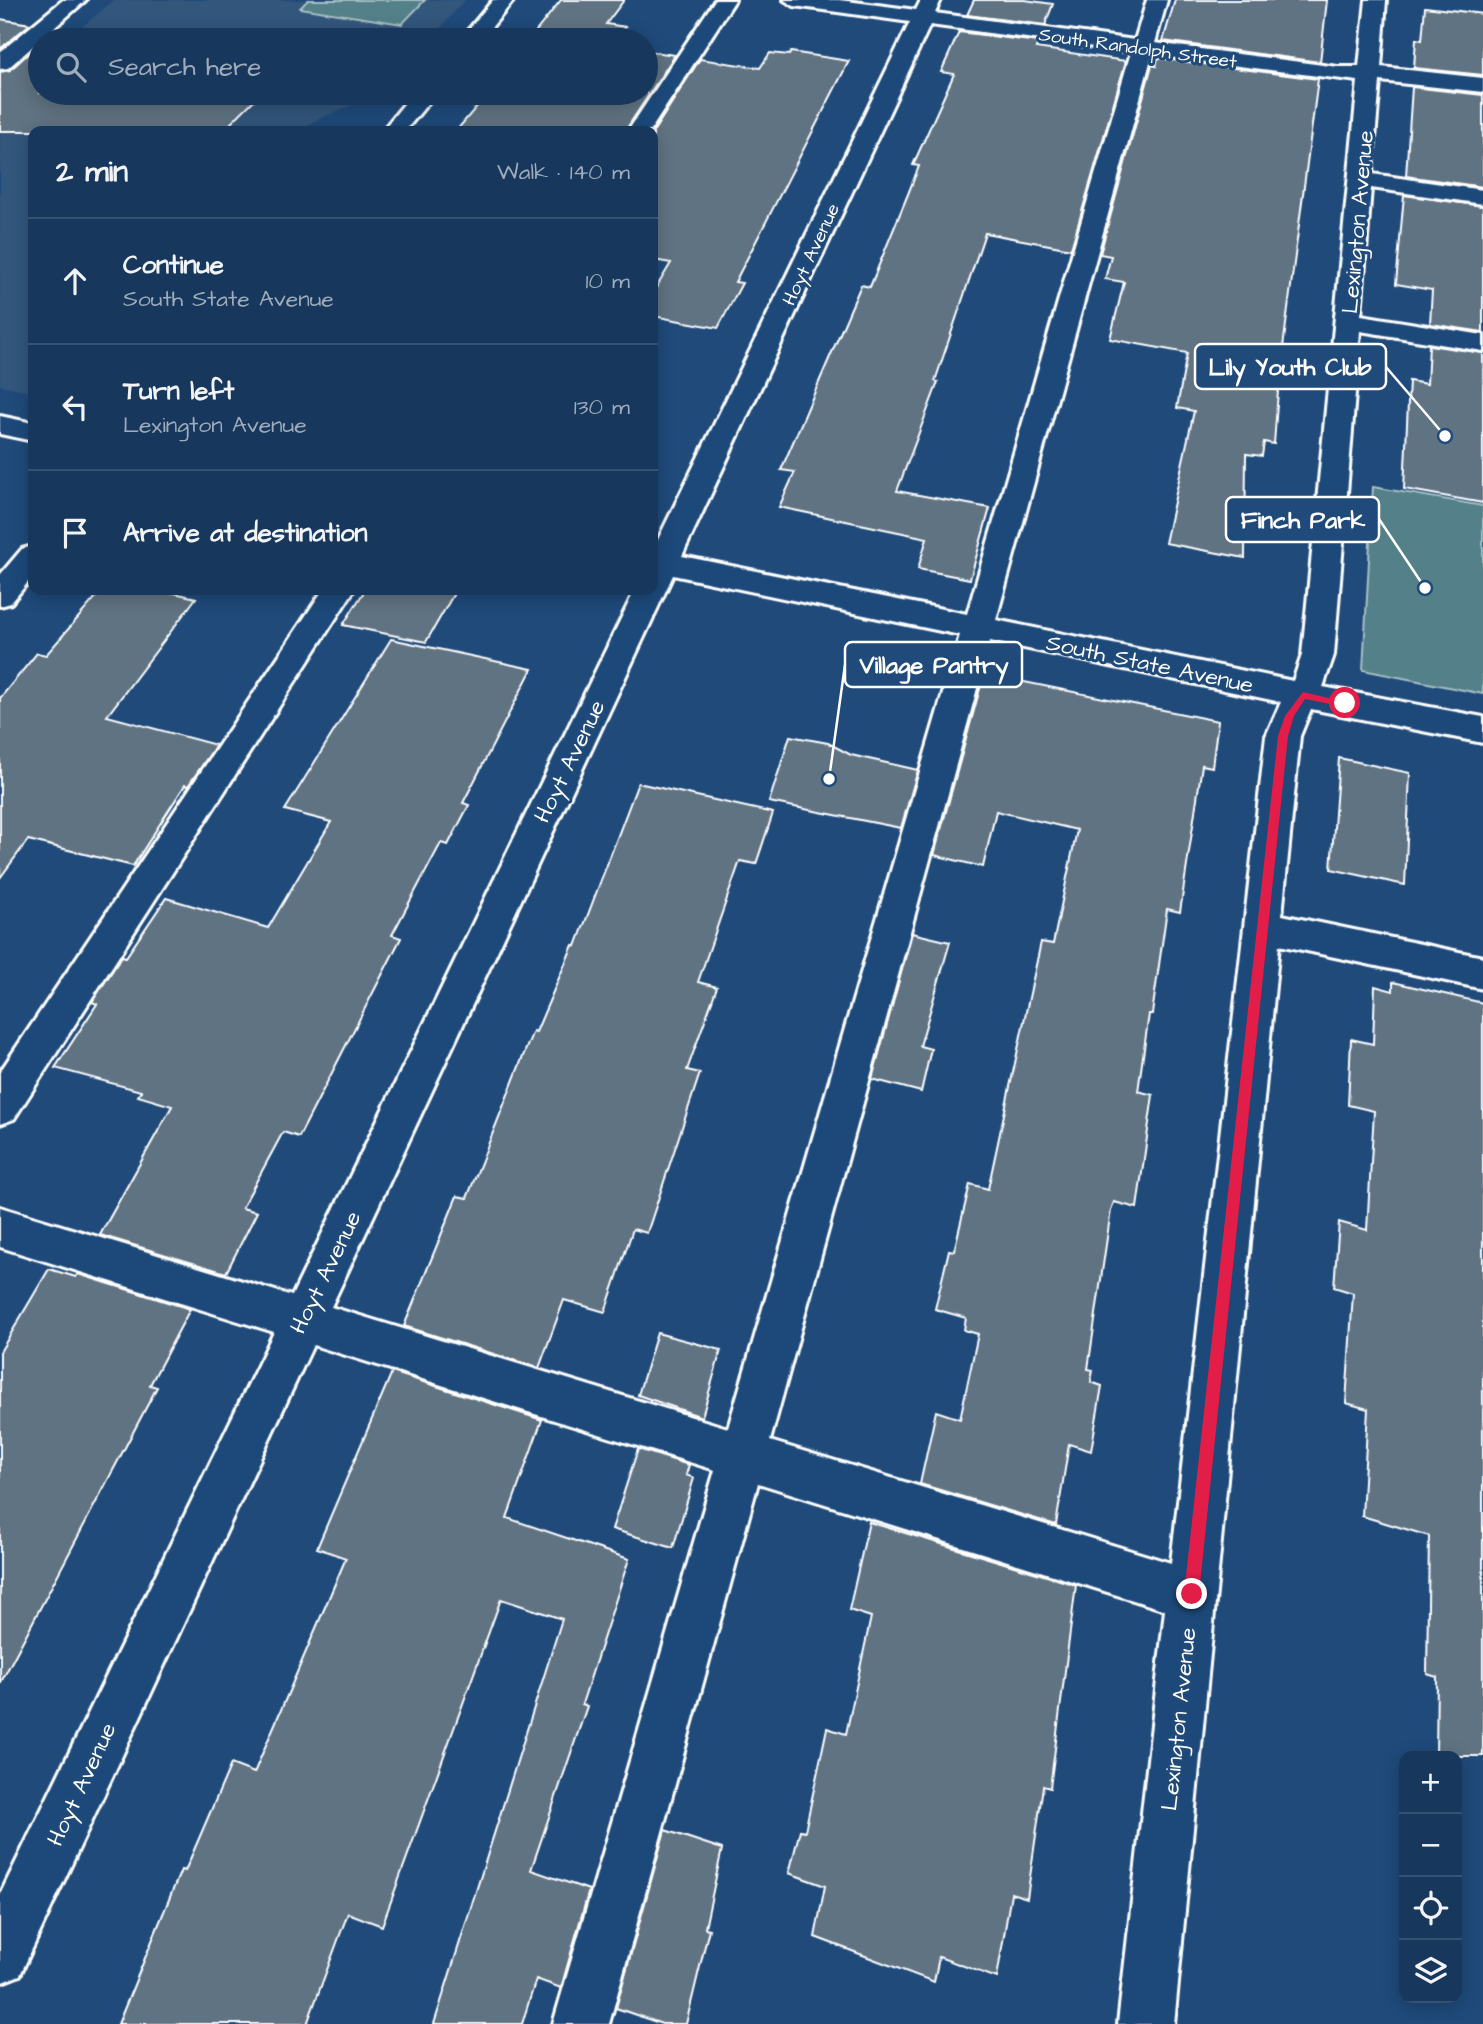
<!DOCTYPE html>
<meta charset="utf-8">
<style>
:root{--surface:#17385c;--page:#244365;--text:#f1f3f6;--muted:#9eacbb;--line:#365272}
body{margin:0;font-family:"Architects Daughter",sans-serif;background:var(--page);color:var(--text)}
.controls{position:absolute;right:21px;bottom:21px;display:grid;overflow:hidden;border-radius:14px;box-shadow:0 4px 18px #0003}
.controls button{width:63px;height:63px;display:grid;place-items:center;padding:0;border:0;border-bottom:2px solid var(--line);background:var(--surface);color:var(--text);font:35px sans-serif}
.stop{position:absolute;width:21px;height:21px;margin:-16px;border:5px solid #e11d48;border-radius:50%;background:#fff}
.stop.end{background:#e11d48;border-color:#fff;box-shadow:0 2px 7px #0008}
.list{margin:0;padding:0;list-style:none}
h2{display:flex;justify-content:space-between;align-items:center;height:91px;margin:0;padding:0 28px;font-size:30px}
h2 small{font-size:23px;font-weight:400;color:var(--muted)}
.list li{display:grid;grid-template-columns:46px 1fr auto;gap:21px;align-items:center;box-sizing:border-box;height:126px;padding:0 28px;border-top:2px solid var(--line)}
.list b{display:block;font-size:26px;white-space:nowrap}
.list p{margin:0;font-size:23px;white-space:nowrap;color:var(--muted)}
.list em{font-size:23px;font-style:normal;color:var(--muted)}
.icon{flex:none;width:38px;height:38px;fill:none;stroke:currentColor;stroke-width:2;stroke-linecap:round;stroke-linejoin:round}
.map{position:relative;flex:none;width:1483px;height:2024px;overflow:hidden}
.search{position:absolute;background:var(--surface);box-shadow:0 4px 18px #0003;left:28px;top:28px;width:630px;height:77px;display:flex;align-items:center;gap:18px;box-sizing:border-box;padding:0 24px;border-radius:38px;color:var(--muted);font-size:26px}
.panel{position:absolute;background:var(--surface);box-shadow:0 4px 18px #0003;left:28px;top:126px;width:630px;height:469px;border-radius:14px}
.map>svg:first-child{display:block}
.built{fill:#32567c}
.green{fill:#538089;stroke:#a9c0c4;stroke-width:2}
.building{fill:#607382;stroke:#fff;stroke-width:2}
.lines{fill:none;stroke-linecap:round;stroke-linejoin:round}
.minor-casing{stroke:#fff;stroke-width:6}
.minor{fill:#1f4a7a;fill-rule:evenodd}
.route{fill:#e11d48}
.labels{text-anchor:middle;stroke-width:6;stroke-linejoin:round;paint-order:stroke}
.far-street-label{font-size:19px;fill:#fff;stroke:#1f4a7a}
.street-label{font-size:23px;fill:#fff;stroke:#1f4a7a}
.leader{fill:none;stroke:#fff;stroke-width:2.5}
.callout-dot{fill:#fff;stroke:#1f4a7a;stroke-width:2.5}
.callout{fill:#1f4a7a;stroke:#fff;stroke-width:2.5}
.callout-label{font-size:24px;text-anchor:middle;font-weight:bold;fill:#fff}
</style>
<div class="map">
<svg width="1483" height="2024" viewBox="0 0 1483 2024">
<rect width="100%" height="100%" fill="#1f4a7a"/>
<filter id="ink" filterUnits="userSpaceOnUse"><feTurbulence type="fractalNoise" baseFrequency=".0143" numOctaves="2"/><feDisplacementMap in="SourceGraphic" scale="14" xChannelSelector="R" yChannelSelector="G"/><feConvolveMatrix kernelMatrix="1 2 1 2 8 2 1 2 1" color-interpolation-filters="sRGB"/></filter>
<g filter="url(#ink)">
<!-- built -->
<g class="built">
<polygon points="114,0 465,0 430,40 66,40"/>
<polygon points="40,62 40,93 380,93 312,122 303,131 33,131 33,392 0,385 0,96"/>
</g>
<!-- green -->
<g class="green">
<polygon points="308,0 425,0 402,24 300,8"/>
<polygon points="1373,487 1483,506 1483,694 1363,670"/>
</g>
<!-- building -->
<g class="building">
<polygon points="561,0 624,0 606,24 626,27 616,40 529,40"/>
<polygon points="974,0 1025,0 1053,4 1045,25 967,15"/>
<polygon points="1175,0 1327,0 1320,62 1163,41"/>
<polygon points="1425,7 1483,14 1483,75 1414,68 1416,39 1422,40"/>
<polygon points="0,19 30,24 0,49"/>
<polygon points="58,28 139,40 44,40"/>
<polygon points="959,32 1038,42 1036,48 1126,61 1071,249 985,233 935,381 938,382 897,491 990,508 970,579 918,569 927,538 779,507 795,472 781,470 861,285 870,287 908,194 919,166 913,165 954,74 941,72"/>
<polygon points="40,43 40,93 261,93 223,131 0,131 0,72 10,70"/>
<polygon points="646,51 675,55 625,131 456,131 488,93 646,93"/>
<polygon points="791,52 849,61 735,282 742,283 718,328 653,316 653,293 671,263 653,260 653,132 700,59 760,68 770,53 789,55"/>
<polygon points="1158,58 1318,79 1279,378 1274,444 1264,442 1262,456 1246,454 1245,558 1165,543 1194,411 1177,408 1187,353 1110,339 1124,282 1105,279 1111,256 1100,254 1152,65 1156,66"/>
<polygon points="1412,87 1483,95 1483,187 1406,176"/>
<polygon points="1404,195 1483,206 1483,332 1430,324 1432,290 1396,284"/>
<polygon points="1429,345 1483,353 1483,503 1404,489 1409,381 1427,384"/>
<polygon points="102,590 161,590 196,598 107,716 216,745 188,786 185,785 133,866 28,840 0,878 0,698 37,653 46,655"/>
<polygon points="365,590 456,590 426,642 343,625"/>
<polygon points="391,639 532,669 463,803 469,805 448,845 441,843 392,935 401,938 299,1137 283,1132 242,1208 257,1212 226,1273 100,1235 172,1106 138,1096 141,1091 55,1068 97,1004 92,1002 122,956 126,957 166,898 268,928 331,822 285,810"/>
<polygon points="984,674 1218,721 1212,767 1202,765 1180,912 1167,909 1152,1014 1149,1014 1138,1091 1153,1095 1137,1208 1114,1202 1111,1210 1088,1369 1093,1370 1091,1382 1102,1386 1091,1451 1069,1444 1056,1525 920,1484 936,1411 960,1419 978,1334 964,1330 966,1318 935,1309 949,1250 954,1251 970,1184 988,1189 1041,942 1053,944 1077,830 996,811 983,867 934,855"/>
<polygon points="790,736 828,743 851,755 918,770 901,828 769,802"/>
<polygon points="1339,758 1410,773 1405,885 1331,869"/>
<polygon points="638,783 773,813 756,864 740,861 698,982 717,987 687,1070 700,1073 647,1233 633,1229 605,1312 564,1300 539,1368 404,1326 457,1196 467,1198 533,1031 536,1032 573,945 576,946"/>
<polygon points="912,933 950,942 920,1046 931,1049 921,1092 872,1079"/>
<polygon points="1393,982 1483,1003 1483,1756 1436,1756 1437,1677 1427,1674 1429,1536 1362,1516 1368,1409 1346,1403 1353,1293 1334,1287 1339,1222 1367,1230 1374,1111 1348,1105 1351,1039 1373,1044 1375,986 1393,991"/>
<polygon points="49,1269 76,1277 78,1274 190,1309 150,1385 157,1387 0,1684 0,1352"/>
<polygon points="657,1333 721,1350 702,1417 638,1395"/>
<polygon points="392,1372 542,1420 507,1518 629,1559 582,1704 587,1706 531,1870 589,1890 561,1988 536,1979 522,2024 434,2024 562,1619 501,1599 382,1926 348,1913 307,2024 118,2024 181,1870 185,1871 231,1764 254,1773 346,1558 317,1548"/>
<polygon points="638,1449 689,1465 686,1475 694,1478 673,1548 612,1529"/>
<polygon points="869,1522 1076,1585 1050,1788 1043,1786 1027,1898 1011,1893 997,1978 939,1957 934,1982 815,1937 825,1886 789,1873 800,1830 805,1831 827,1728 846,1734 871,1617 849,1610"/>
<polygon points="665,1830 722,1849 705,1928 709,1929 686,2024 662,2024 616,2008"/>
</g>
<g class="lines">
<!-- minor casing -->
<g class="minor-casing">
<g id="minor">
<polygon points="63,0 86,0 8,68 0,69 0,52"/>
<polygon points="493,0 514,0 481,40 460,40"/>
<polygon points="715,0 735,0 650,131 628,131"/>
<path d="M784 0H839L916 10 921 0H941L935 13 1135 40 1147 0H1167L1155 43 1338 67H1359L1366 0H1386L1381 67 1483 78V92L1380 81 1372 174 1483 190V204L1371 188 1361 315 1483 335V351L1360 331 1334 655 1323 687 1483 717V743L1311 709 1300 736 1282 915 1483 957V989L1279 945 1174 2024H1118L1165 1610 758 1483 609 2024H553L715 1470 313 1345 20 1975 0 1983V1895L274 1332 0 1247V1207L292 1296 635 590H653V550L910 22 794 6ZM930 25 1131 52 967 614 682 556ZM1152 55 1358 81 1302 655 1293 681 996 620ZM673 575 960 635 728 1428 331 1307ZM990 641 1281 702 1266 736 1171 1563 770 1441Z"/>
<polygon points="413,93 436,93 405,131 382,131"/>
<polygon points="0,416 33,423 33,441 0,434"/>
<polygon points="33,546 33,576 11,603 0,606 0,575 22,549"/>
<polygon points="323,590 354,590 14,1119 0,1124 0,1072"/>
</g>
</g>
<!-- minor -->
<use href="#minor" class="minor"/>
</g>
</g>
<!-- route -->
<polygon class="route" points="1303,692 1350,703 1345,707 1305,699 1294,716 1288,736 1199,1594 1192,1601 1184,1594 1278,736 1285,716"/>
<g class="labels">
<!-- far-street labels -->
<g class="far-street-label">
<text transform="translate(1138 47) rotate(8)" y="7">South Randolph Street</text>
<text transform="translate(810 254) rotate(-65)" y="7">Hoyt Avenue</text>
</g>
<!-- street labels -->
<g class="street-label">
<text transform="translate(1357 222) rotate(-85)" y="8">Lexington Avenue</text>
<text transform="translate(1150 663) rotate(12)" y="8">South State Avenue</text>
<text transform="translate(569 761) rotate(-64)" y="8">Hoyt Avenue</text>
<text transform="translate(325 1272) rotate(-64)" y="8">Hoyt Avenue</text>
<text transform="translate(1178 1719) rotate(-84)" y="8">Lexington Avenue</text>
<text transform="translate(81 1784) rotate(-65)" y="8">Hoyt Avenue</text>
</g>
</g>
<!-- callouts -->
<path class="leader" d="M1445 436L1386 367M1425 588L1379 519M829 779L845 665"/>
<g class="callout-dot">
<circle cx="1445" cy="436" r="7"/>
<circle cx="1425" cy="588" r="7"/>
<circle cx="829" cy="779" r="7"/>
</g>
<g class="callout">
<rect x="1195" y="344" width="191" height="45" rx="7"/>
<rect x="1226" y="497" width="153" height="45" rx="7"/>
<rect x="845" y="642" width="177" height="45" rx="7"/>
</g>
<g class="callout-label">
<text x="1290" y="375">Lily Youth Club</text>
<text x="1303" y="528">Finch Park</text>
<text x="934" y="673">Village Pantry</text>
</g>
</svg>
<div class="controls">
<button>+</button>
<button>−</button>
<button><svg class="icon" aria-label="locate" viewBox="0 0 24 24"><circle cx="12" cy="12" r="6"/><path d="M12 2v4M12 18v4M2 12h4M18 12h4"/></svg></button>
<button><svg class="icon" aria-label="layers" viewBox="0 0 24 24"><path d="M12 4l9 5-9 5-9-5zM3 14l9 5 9-5"/></svg></button>
</div>
<div class="stop" style="left:1345px;top:703px"></div>
<div class="stop end" style="left:1192px;top:1594px"></div>
<div class="search"><svg class="icon" aria-label="search" viewBox="0 0 24 24"><circle cx="10" cy="10" r="6"/><path d="M15 15l6 6"/></svg>Search here</div>
<section class="panel">
<h2>2 min<small>Walk · 140 m</small></h2>
<ul class="list">
<li><svg class="icon" aria-label="ahead" viewBox="0 0 24 24"><path d="M12 20V5M6 11l6-6 6 6"/></svg><div><b>Continue</b><p>South State Avenue</p></div><em>10 m</em></li>
<li><svg class="icon" aria-label="left" viewBox="0 0 24 24"><path d="M17 20v-9H6M10 6l-5 5 5 5"/></svg><div><b>Turn left</b><p>Lexington Avenue</p></div><em>130 m</em></li>
<li><svg class="icon" aria-label="arrive" viewBox="0 0 24 24"><path d="M6 21V4h12l-3 4 3 4H6"/></svg><div><b>Arrive at destination</b></div></li>
</ul>
</section>
</div>
